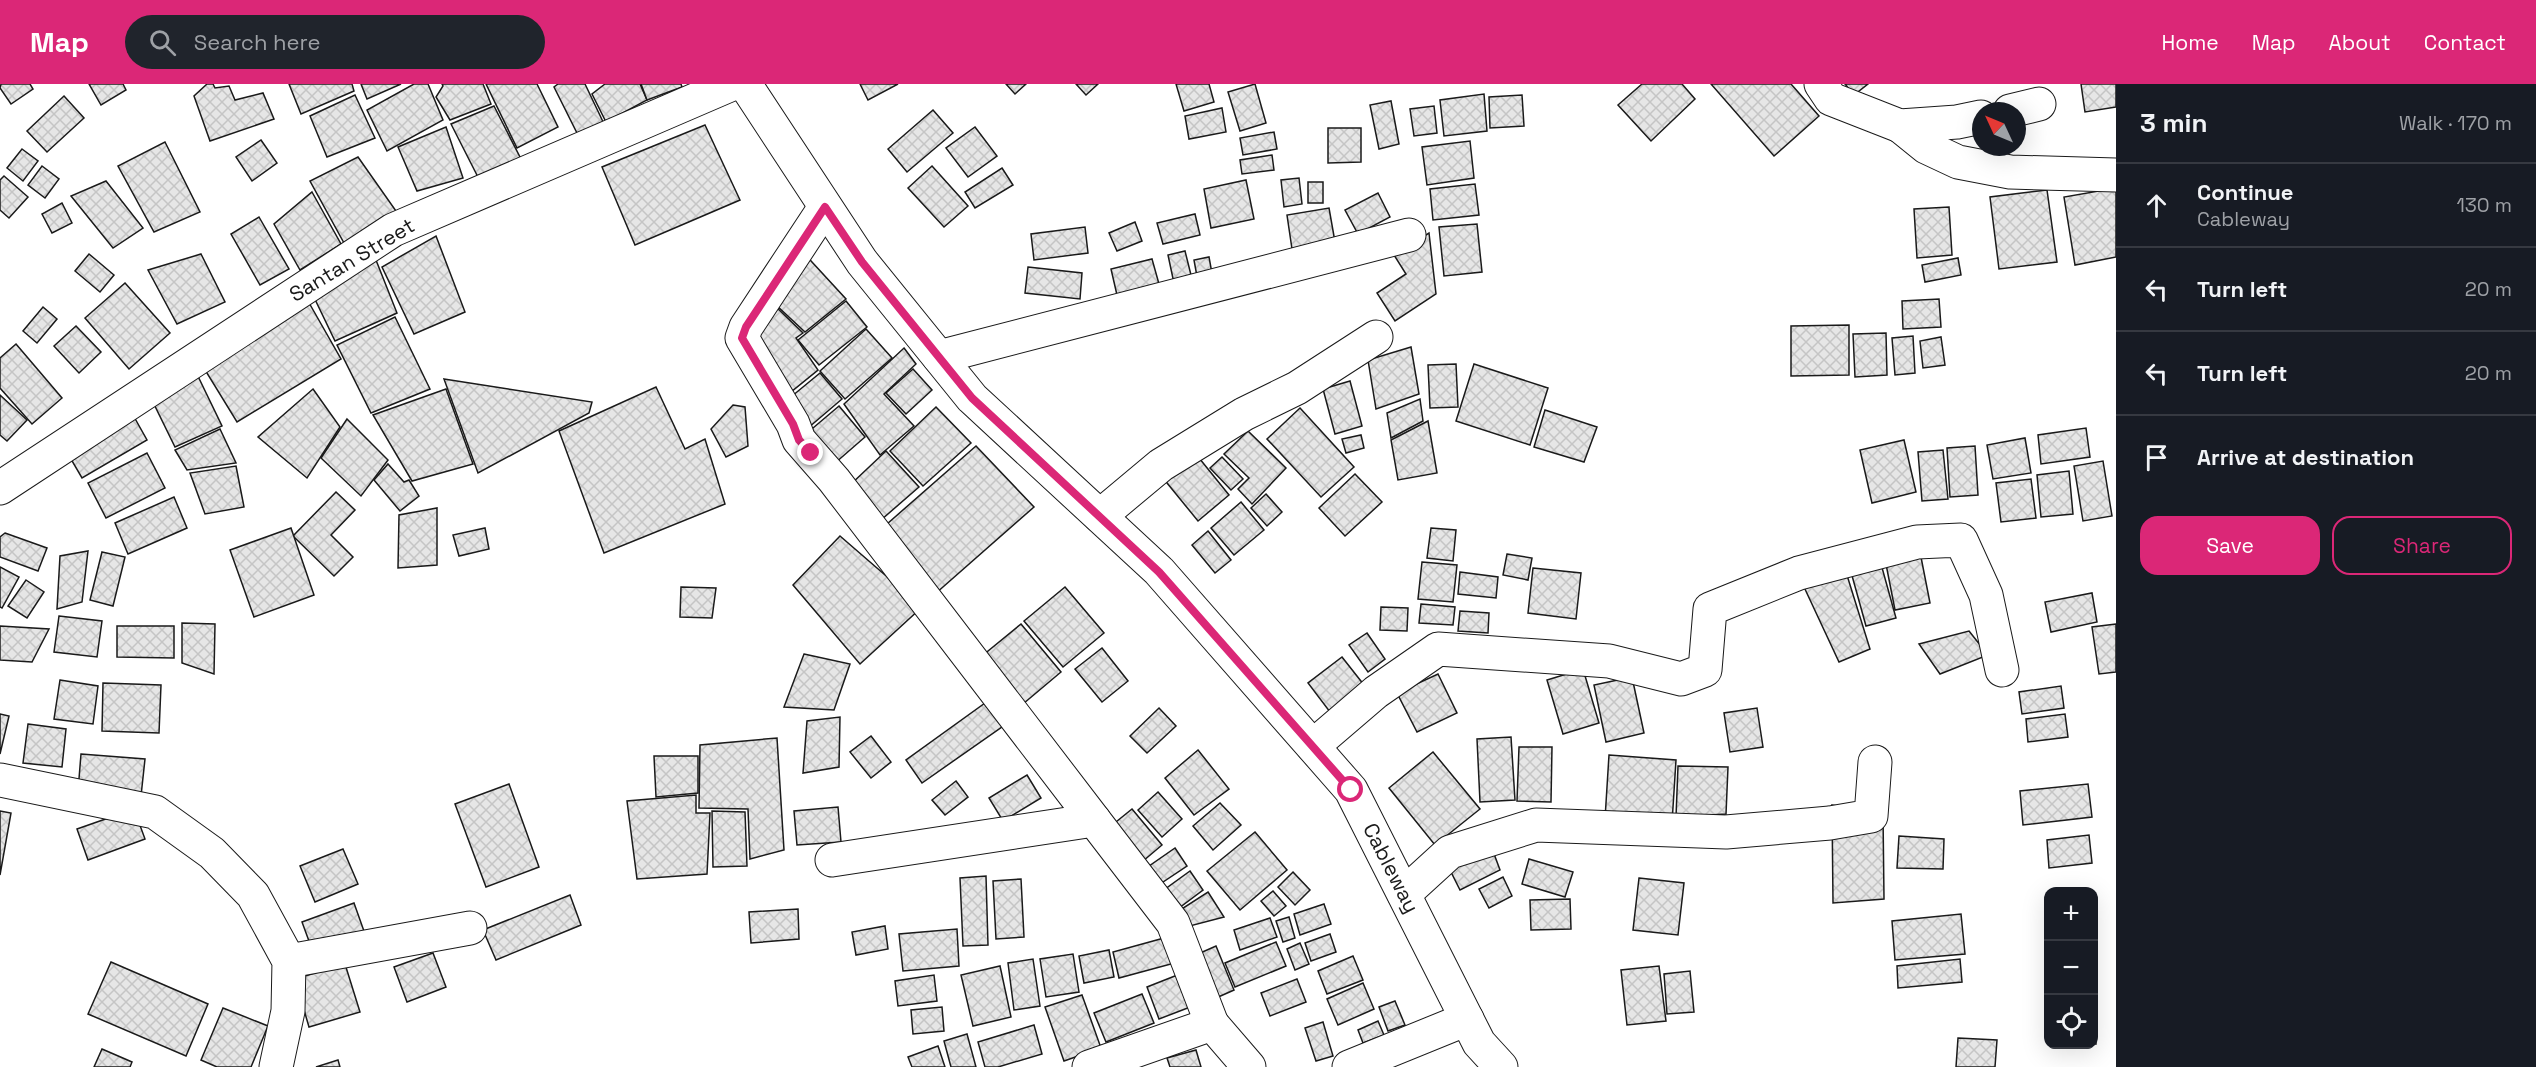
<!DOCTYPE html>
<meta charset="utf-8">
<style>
:root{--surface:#171b24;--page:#20242c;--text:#f1f3f6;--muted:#9ea1a6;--line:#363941;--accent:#db2777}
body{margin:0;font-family:"Space Grotesk",sans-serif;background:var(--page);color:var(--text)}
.controls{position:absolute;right:18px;bottom:18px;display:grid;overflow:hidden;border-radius:12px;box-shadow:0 6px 24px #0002}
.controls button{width:54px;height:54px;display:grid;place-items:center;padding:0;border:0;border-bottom:2px solid var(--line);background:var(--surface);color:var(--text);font:30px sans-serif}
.compass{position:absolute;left:1972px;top:18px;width:54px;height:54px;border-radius:50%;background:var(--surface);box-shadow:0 6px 24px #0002;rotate:314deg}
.stop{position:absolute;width:18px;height:18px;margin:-14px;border:4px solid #db2777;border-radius:50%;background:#fff}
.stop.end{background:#db2777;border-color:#fff;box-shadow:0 2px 6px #0008}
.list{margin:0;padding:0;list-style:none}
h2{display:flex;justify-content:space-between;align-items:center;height:78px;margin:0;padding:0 24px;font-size:26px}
h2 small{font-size:20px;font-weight:400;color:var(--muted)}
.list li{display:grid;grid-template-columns:39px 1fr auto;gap:18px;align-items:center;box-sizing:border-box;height:84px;padding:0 24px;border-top:2px solid var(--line)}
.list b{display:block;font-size:22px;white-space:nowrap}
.list p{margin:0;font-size:20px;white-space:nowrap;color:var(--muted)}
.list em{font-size:20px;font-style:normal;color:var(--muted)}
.actions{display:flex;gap:12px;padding:18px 24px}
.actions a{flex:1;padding:14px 0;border:2px solid var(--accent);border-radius:18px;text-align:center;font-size:21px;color:var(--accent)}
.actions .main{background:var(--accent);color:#fff}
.icon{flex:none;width:33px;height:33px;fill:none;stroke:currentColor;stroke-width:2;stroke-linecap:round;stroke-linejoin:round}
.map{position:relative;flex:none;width:2116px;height:983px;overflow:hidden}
header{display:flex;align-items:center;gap:36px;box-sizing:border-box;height:84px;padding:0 30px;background:var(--accent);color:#fff}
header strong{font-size:28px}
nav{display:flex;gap:33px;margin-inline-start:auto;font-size:21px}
.search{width:420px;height:54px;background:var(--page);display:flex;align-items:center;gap:15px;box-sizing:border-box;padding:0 21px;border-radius:33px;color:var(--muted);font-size:22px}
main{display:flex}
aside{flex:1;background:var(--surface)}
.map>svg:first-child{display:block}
.building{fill:url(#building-cross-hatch);stroke:#1a1a1a;stroke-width:1.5}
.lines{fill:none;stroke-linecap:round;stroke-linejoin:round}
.minor-casing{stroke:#1a1a1a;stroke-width:35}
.minor{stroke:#fff;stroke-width:33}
.route{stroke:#db2777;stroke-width:8}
.labels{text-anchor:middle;stroke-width:4.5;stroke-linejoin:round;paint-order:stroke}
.street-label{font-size:21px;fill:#1a1a1a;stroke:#fff}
</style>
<header>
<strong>Map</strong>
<div class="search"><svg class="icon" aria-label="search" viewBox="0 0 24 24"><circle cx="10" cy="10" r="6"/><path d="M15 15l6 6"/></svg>Search here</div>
<nav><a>Home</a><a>Map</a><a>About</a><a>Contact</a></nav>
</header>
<main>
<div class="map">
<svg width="2116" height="983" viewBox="0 0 2116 983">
<defs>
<pattern id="building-cross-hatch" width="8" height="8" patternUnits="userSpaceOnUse" patternTransform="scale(1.5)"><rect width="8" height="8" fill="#e6e6e6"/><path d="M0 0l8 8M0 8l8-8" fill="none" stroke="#c5c5c5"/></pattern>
</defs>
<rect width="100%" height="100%" fill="#fff"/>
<!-- building -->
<g class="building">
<polygon points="1,0 30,0 33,5 11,20 0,4"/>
<polygon points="89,0 123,0 126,6 101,21"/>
<polygon points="207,0 213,0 215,4 229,2 235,16 263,9 274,35 210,57 194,12"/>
<polygon points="289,0 352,0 354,7 301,30"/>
<polygon points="361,0 401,0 367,15"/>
<polygon points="414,0 428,0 443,36 387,67 367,26"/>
<polygon points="442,0 483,0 491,20 450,36 436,13 443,2"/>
<polygon points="486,0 537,0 558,43 517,64"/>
<polygon points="558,0 585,0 606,44 580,55 554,3"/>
<polygon points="605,0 640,0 647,16 606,38 592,10"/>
<polygon points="641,0 681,0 682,3 647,16"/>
<polygon points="860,0 898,0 868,16"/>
<polygon points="1006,0 1026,0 1015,10"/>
<polygon points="1076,0 1098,0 1086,11"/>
<polygon points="1176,0 1209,0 1214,18 1184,27"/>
<polygon points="1255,0 1266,39 1240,47 1228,8"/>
<polygon points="1642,0 1682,0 1695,15 1651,57 1618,21"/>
<polygon points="1711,0 1791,0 1819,32 1774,72"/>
<polygon points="1845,0 1868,0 1854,11"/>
<polygon points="2081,0 2116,0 2116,23 2085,28"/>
<polygon points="1484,10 1487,47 1444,52 1440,16"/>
<polygon points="355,11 375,54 327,73 310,32"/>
<polygon points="1522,11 1524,42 1490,44 1489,13"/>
<polygon points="64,12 84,34 47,68 27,47"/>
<polygon points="1391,17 1399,60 1379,65 1370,21"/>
<polygon points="494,22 523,79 483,103 451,40"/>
<polygon points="1434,22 1437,49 1414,52 1410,25"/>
<polygon points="1222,24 1226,48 1189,55 1185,32"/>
<polygon points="933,26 953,49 907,88 888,65"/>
<polygon points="705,41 740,116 635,161 602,83"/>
<polygon points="446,43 463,94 417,107 398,63"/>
<polygon points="975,43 997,72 968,93 946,64"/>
<polygon points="1328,44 1361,44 1361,78 1328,79"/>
<polygon points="1274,48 1277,65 1243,71 1240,54"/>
<polygon points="261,56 277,79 252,97 236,73"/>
<polygon points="1470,57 1474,94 1427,101 1422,63"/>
<polygon points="165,58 200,128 154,148 118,82"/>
<polygon points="22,65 38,77 23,97 7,84"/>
<polygon points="1272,71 1274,86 1242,90 1240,76"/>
<polygon points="358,73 396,127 344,159 310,97"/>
<polygon points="42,82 59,95 45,114 28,101"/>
<polygon points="932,82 968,122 944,143 908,104"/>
<polygon points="1002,84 1013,101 975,124 965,108"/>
<polygon points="4,92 28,113 9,134 0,126 0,96"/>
<polygon points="1299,94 1302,120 1284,123 1281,96"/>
<polygon points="1246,96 1254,135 1211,144 1204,105"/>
<polygon points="106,97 143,144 113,164 71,112"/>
<rect x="1308" y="98" width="15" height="21"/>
<polygon points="1475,100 1479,131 1433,136 1430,105"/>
<polygon points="2116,104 2116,173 2075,181 2064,113"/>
<polygon points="2047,106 2057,178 1999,185 1990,113"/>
<polygon points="312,108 341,160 300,186 274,140"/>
<polygon points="1378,109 1390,133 1358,150 1345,126"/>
<polygon points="62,119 72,139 52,149 42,130"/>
<polygon points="1949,123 1952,171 1917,174 1914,125"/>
<polygon points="1329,124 1335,158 1292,165 1287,131"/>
<polygon points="1195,130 1200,151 1163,160 1157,139"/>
<polygon points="259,133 289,185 260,201 231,150"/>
<polygon points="1135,138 1142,157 1117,167 1109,149"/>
<polygon points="1477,140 1482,188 1444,192 1439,143"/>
<polygon points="1085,143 1088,169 1034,176 1031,150"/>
<polygon points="1429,149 1436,210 1395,237 1377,209 1406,190 1394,171"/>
<polygon points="436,152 465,228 414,250 382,183"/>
<polygon points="800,165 846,215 805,248 775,220"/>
<polygon points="372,166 397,229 335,257 311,207"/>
<polygon points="1185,167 1193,199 1175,204 1168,171"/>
<polygon points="89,170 114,191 100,208 75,187"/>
<polygon points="201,170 225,218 177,240 148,186"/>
<polygon points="1209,173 1213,195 1198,198 1194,176"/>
<polygon points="1958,174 1961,191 1925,198 1922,181"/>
<polygon points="1152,175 1159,200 1117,211 1111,185"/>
<polygon points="1028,183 1082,189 1080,215 1025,209"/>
<polygon points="125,199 170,249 129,285 85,234"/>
<polygon points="304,210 341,275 237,338 202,281"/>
<polygon points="1939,215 1941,243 1903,245 1902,217"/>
<polygon points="846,217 867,243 819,281 798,256"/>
<polygon points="772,219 803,249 796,254 818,286 781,316 745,254"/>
<polygon points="43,223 57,235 37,259 23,247"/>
<polygon points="395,233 430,305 371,329 337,261"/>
<polygon points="1849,241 1849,291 1791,292 1791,242"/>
<polygon points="76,242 101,268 79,289 54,262"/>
<polygon points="866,245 892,274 845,315 820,287"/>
<polygon points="1886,249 1887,291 1855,293 1853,250"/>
<polygon points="1913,252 1915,289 1895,291 1892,254"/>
<polygon points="1941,253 1945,281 1923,284 1920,257"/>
<polygon points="16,260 62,314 32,340 0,304 0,274"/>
<polygon points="1411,263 1419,310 1376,325 1368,276"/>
<polygon points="904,264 916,280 884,310 914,342 880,371 844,320"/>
<polygon points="1456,280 1458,323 1430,324 1428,281"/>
<polygon points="1474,280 1548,304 1530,361 1456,337"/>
<polygon points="194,284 222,342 175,363 150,312"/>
<polygon points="913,285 932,306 906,330 886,309"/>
<polygon points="820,289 842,315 808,344 786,317"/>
<polygon points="444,295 592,318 589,329 478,389"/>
<polygon points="1350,297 1362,342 1335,350 1323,305"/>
<polygon points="656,303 685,365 705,355 725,420 604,469 559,347"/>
<polygon points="313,305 340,343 307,394 258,353"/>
<polygon points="446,305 473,380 412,397 373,331"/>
<polygon points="0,311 27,336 7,357 0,351"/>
<polygon points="1420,315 1423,337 1391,354 1387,329"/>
<polygon points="733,321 745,323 748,362 726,373 711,345"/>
<polygon points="839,322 865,353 827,386 800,355"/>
<polygon points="936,323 971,359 923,402 890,367"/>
<polygon points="1300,324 1354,383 1321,413 1267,355"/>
<polygon points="1545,326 1597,343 1584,378 1534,363"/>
<polygon points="133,331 147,356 82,394 68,370"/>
<polygon points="347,335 388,376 361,412 321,374"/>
<polygon points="1428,337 1437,389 1398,396 1391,356"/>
<polygon points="2086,344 2090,373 2041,380 2038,351"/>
<polygon points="220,345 236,379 187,386 175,366"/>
<polygon points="1248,347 1286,384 1252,420 1238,405 1249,394 1224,370"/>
<polygon points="1361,351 1364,364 1346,369 1342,355"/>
<polygon points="2025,354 2031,389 1993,395 1987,361"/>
<polygon points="1904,356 1916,408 1872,419 1860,366"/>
<polygon points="976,362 1034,423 935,510 879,447"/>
<polygon points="1975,362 1978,411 1950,413 1947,364"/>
<polygon points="1943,366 1948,415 1922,417 1918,368"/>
<polygon points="886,367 919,403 881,436 849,402"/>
<polygon points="147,369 165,404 106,434 88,399"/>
<polygon points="1195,369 1229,411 1198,437 1163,394"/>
<polygon points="1222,373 1243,395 1231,406 1210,384"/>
<polygon points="2103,377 2112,432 2083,437 2074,382"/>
<polygon points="388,380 404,398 409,396 419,412 400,427 374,396"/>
<polygon points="236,382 244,423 205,430 190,389"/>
<polygon points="2069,387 2073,430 2041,433 2037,391"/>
<polygon points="1355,390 1382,418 1345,452 1319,424"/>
<polygon points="2031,395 2036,434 2001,438 1996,399"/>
<polygon points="336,408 355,426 331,451 353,473 334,492 293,452"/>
<polygon points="1266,410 1282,428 1267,442 1251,424"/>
<polygon points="174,413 187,444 128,470 115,439"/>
<polygon points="1241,418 1264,446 1234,471 1211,444"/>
<polygon points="437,424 437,481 398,484 399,431"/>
<polygon points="291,444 314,511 254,533 230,466"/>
<polygon points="485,444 489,465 459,472 453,451"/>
<polygon points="1431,444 1456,446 1453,477 1427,474"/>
<polygon points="1208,447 1231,476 1215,489 1192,461"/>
<polygon points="5,449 47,464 38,487 0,473 0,453"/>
<polygon points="840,452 922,523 860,580 793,501"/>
<polygon points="88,467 82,518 57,525 60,472"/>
<polygon points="102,468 125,473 113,522 90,516"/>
<polygon points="1920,468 1930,519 1895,526 1885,475"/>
<polygon points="1507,470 1532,474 1528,496 1503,491"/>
<polygon points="1422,478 1457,481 1453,518 1418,515"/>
<polygon points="1881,480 1896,534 1866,542 1851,488"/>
<polygon points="0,483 19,493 2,524 0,523"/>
<polygon points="1533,484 1581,489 1576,535 1528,529"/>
<polygon points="1460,488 1498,493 1496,514 1458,510"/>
<polygon points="1846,488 1870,565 1839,578 1804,503"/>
<polygon points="26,496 44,508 27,534 8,522"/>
<polygon points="681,503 716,504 712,534 680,533"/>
<polygon points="1065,503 1104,549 1063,583 1024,537"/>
<polygon points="2092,509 2097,538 2051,548 2045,518"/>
<polygon points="1421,520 1455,523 1453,541 1419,539"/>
<polygon points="1381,523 1408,524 1407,547 1380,546"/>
<polygon points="1460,527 1489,529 1488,549 1458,547"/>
<polygon points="59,532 102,537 97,573 54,568"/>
<polygon points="182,539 215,540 214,590 182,579"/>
<polygon points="1021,540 1061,588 1017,625 977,576"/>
<polygon points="2116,540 2116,588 2099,590 2092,543"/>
<polygon points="0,542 49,545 32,578 0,576"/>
<polygon points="117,542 174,542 174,574 117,573"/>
<polygon points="1969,547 1988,571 1940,590 1919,560"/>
<polygon points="1367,549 1385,575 1368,588 1349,561"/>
<polygon points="1102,564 1128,597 1102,618 1075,585"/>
<polygon points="804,570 850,580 834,626 784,623"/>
<polygon points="1342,573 1364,601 1330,628 1308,599"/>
<polygon points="1583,585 1599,639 1563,650 1547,596"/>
<polygon points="1438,590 1457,629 1417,648 1397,609"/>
<polygon points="1632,593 1644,649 1606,658 1594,601"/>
<polygon points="60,596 98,602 93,640 54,635"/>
<polygon points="103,599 161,601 159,649 102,647"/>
<polygon points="2061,602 2064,624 2022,630 2019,608"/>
<polygon points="992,614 1009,638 922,699 906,676"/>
<polygon points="1159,624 1176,642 1147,669 1130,652"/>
<polygon points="1757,624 1763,663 1730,668 1724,629"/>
<polygon points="0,630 9,632 0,670"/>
<polygon points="2065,630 2068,653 2028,658 2026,635"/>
<polygon points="840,633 839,683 803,689 807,637"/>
<polygon points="28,640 66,645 62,683 23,679"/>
<polygon points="871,652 891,678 871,694 850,668"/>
<polygon points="1511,653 1515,716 1480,718 1477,655"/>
<polygon points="777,654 784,766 750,775 748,725 699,724 700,661"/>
<polygon points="1519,663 1552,663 1551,718 1517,717"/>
<polygon points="1198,666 1229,705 1194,731 1165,694"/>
<polygon points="1433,668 1480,725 1435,761 1389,704"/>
<polygon points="81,670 145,675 141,712 78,707"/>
<polygon points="1609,671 1676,676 1672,739 1605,735"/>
<polygon points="654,672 698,672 698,709 656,713"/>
<polygon points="1678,682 1728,683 1726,730 1676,733"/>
<polygon points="1027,691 1041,714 1003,737 989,714"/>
<polygon points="956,697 968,713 945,731 932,716"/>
<polygon points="509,700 539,783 486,803 455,720"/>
<polygon points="2088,700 2092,733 2023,741 2020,707"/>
<polygon points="1158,708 1182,735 1162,753 1138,726"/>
<polygon points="696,711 696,729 710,729 707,790 637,795 627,717"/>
<polygon points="1220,719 1241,741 1213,766 1193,742"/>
<polygon points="1832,721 1883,730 1884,815 1833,819"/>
<polygon points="838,723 841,758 797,761 794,727"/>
<polygon points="134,725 145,755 88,776 77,745"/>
<polygon points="1132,725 1162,761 1136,783 1106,746"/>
<polygon points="0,727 11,729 0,791"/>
<polygon points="712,727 745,728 747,782 713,783"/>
<polygon points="1255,748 1287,786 1240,826 1207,787"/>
<polygon points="2089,751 2092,779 2049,784 2047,756"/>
<polygon points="1899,752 1944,755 1943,785 1897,784"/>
<polygon points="1490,759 1500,786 1460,806 1448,782"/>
<polygon points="1175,764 1187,782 1154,804 1142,787"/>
<polygon points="343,765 358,800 315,818 300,782"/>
<polygon points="1529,775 1573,788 1565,813 1522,800"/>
<polygon points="1190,787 1203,806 1171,830 1157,811"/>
<polygon points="1293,788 1310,806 1295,821 1278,803"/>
<polygon points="986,792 988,861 963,862 960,794"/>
<polygon points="1503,793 1512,812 1489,824 1479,805"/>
<polygon points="1639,794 1684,799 1678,851 1633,846"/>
<polygon points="1021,795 1024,853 996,855 993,797"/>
<polygon points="1273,807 1286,822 1274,832 1261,817"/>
<polygon points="1208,808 1224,833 1186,843 1177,828"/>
<polygon points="570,811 581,841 496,876 483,846"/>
<polygon points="1570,815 1571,845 1531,846 1530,816"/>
<polygon points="354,819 365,850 313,868 302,838"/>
<polygon points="1324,820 1331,840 1300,851 1294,830"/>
<polygon points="798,825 799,855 751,859 749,828"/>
<polygon points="1961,830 1965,870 1895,876 1892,837"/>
<polygon points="1289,833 1295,854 1283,858 1276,837"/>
<polygon points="1270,834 1277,853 1240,866 1234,846"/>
<polygon points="885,842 888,865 856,871 852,848"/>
<polygon points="957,845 959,882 903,887 899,850"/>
<polygon points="1330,850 1336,868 1311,877 1305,859"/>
<polygon points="1175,851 1182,877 1119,894 1113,868"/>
<polygon points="1276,858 1286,882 1235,903 1225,879"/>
<polygon points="1300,859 1309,880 1295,886 1287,865"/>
<polygon points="1216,862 1234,906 1207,918 1189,874"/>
<polygon points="1109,866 1114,893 1084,899 1079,872"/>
<polygon points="433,869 446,903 407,918 394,883"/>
<polygon points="1073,870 1079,908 1046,913 1040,875"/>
<polygon points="1353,872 1363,896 1327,910 1318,887"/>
<polygon points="1033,875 1040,922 1014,926 1008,879"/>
<polygon points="1960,875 1962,898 1898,904 1897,882"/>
<polygon points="111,878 208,920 186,972 88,930"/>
<polygon points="345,880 360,928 309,943 295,895"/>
<polygon points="1000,882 1011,933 973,942 961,891"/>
<polygon points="1659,882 1666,937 1627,941 1621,886"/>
<polygon points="1690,887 1694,928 1667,930 1664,890"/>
<polygon points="1185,888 1198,920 1159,935 1147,903"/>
<polygon points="934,891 937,917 898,922 895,897"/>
<polygon points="1297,895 1306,918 1270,932 1261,909"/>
<polygon points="1363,899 1374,925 1338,941 1327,915"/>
<polygon points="1142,910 1154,939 1106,958 1094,929"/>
<polygon points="1082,911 1101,964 1064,977 1045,923"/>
<polygon points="1395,917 1405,941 1388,947 1379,923"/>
<polygon points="942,923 944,947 913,950 911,926"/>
<polygon points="223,924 268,942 251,983 217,983 201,976"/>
<polygon points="2094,926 2095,926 2096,960 2094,960"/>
<polygon points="1378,937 1384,951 1363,959 1358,946"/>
<polygon points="1323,938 1333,972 1316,977 1305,944"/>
<polygon points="1034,941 1042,970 998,983 985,983 978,958"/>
<polygon points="967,950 976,983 951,983 944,957"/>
<polygon points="1958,954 1997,956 1995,983 1956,983"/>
<polygon points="938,962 945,983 912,983 908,973"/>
<polygon points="102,965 132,978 130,983 94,983"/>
<polygon points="1196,966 1201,983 1170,983 1167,974"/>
<polygon points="338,976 340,983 316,983"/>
</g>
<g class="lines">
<!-- minor casing -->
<g class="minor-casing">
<g id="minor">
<polyline points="745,0 862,178 972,314 1159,487 1351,706 1479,959 1501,983"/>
<polyline points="1821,0 1831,15 1900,42 1957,38 1981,33"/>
<polyline points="2010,27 2039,20"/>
<polyline points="1900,42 1926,63 1958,78 2010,88 2116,91"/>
<polyline points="825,123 746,243 742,254 793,340 799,356 834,396 1094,736"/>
<polyline points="939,273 1409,151"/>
<polyline points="0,404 393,146 732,0"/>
<polyline points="1100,432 1161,381 1244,330 1297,304 1376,253"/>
<polyline points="1313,662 1376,608 1438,565 1609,577 1681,595 1705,586 1710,525 1799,489 1917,458 1961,456 1986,511 2002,586"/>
<polyline points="0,696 155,728 212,769 253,811 289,877 288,927 276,983"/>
<polyline points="832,776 1094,736 1173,839 1212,940"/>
<polyline points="1404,810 1450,768 1536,741 1726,748 1830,739 1871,732 1875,678"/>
<polyline points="289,877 470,844"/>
<polyline points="1089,983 1212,940 1249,983"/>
<polyline points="1349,983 1467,935"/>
</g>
</g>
<!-- minor -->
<use href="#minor" class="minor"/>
</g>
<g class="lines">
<!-- route -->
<polyline class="route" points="811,369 799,356 793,340 742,254 746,243 825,123 862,178 972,314 1159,488 1351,706"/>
</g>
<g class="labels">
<!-- street labels -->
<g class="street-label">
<text transform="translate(352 176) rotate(-31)" y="7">Santan Street</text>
<text transform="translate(1391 784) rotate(63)" y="7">Cableway</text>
</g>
</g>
</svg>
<div class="controls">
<button>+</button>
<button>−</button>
<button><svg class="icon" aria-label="locate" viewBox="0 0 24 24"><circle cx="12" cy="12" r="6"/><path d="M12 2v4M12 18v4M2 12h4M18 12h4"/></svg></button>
</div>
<svg class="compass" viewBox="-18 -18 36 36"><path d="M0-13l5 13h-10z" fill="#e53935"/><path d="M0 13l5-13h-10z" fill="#9ea1a6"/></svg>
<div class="stop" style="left:1351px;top:706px"></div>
<div class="stop end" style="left:811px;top:369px"></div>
</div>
<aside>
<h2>3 min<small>Walk · 170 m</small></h2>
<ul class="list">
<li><svg class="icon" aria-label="ahead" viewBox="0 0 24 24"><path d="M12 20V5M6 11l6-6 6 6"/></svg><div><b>Continue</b><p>Cableway</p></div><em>130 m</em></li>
<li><svg class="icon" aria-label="left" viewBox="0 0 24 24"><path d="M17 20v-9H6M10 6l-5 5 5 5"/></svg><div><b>Turn left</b></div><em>20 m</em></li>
<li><svg class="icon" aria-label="left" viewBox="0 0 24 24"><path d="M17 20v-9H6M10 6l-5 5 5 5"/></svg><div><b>Turn left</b></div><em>20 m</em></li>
<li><svg class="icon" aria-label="arrive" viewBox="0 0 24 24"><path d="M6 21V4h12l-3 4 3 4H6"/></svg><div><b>Arrive at destination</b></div></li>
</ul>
<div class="actions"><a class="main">Save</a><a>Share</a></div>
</aside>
</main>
